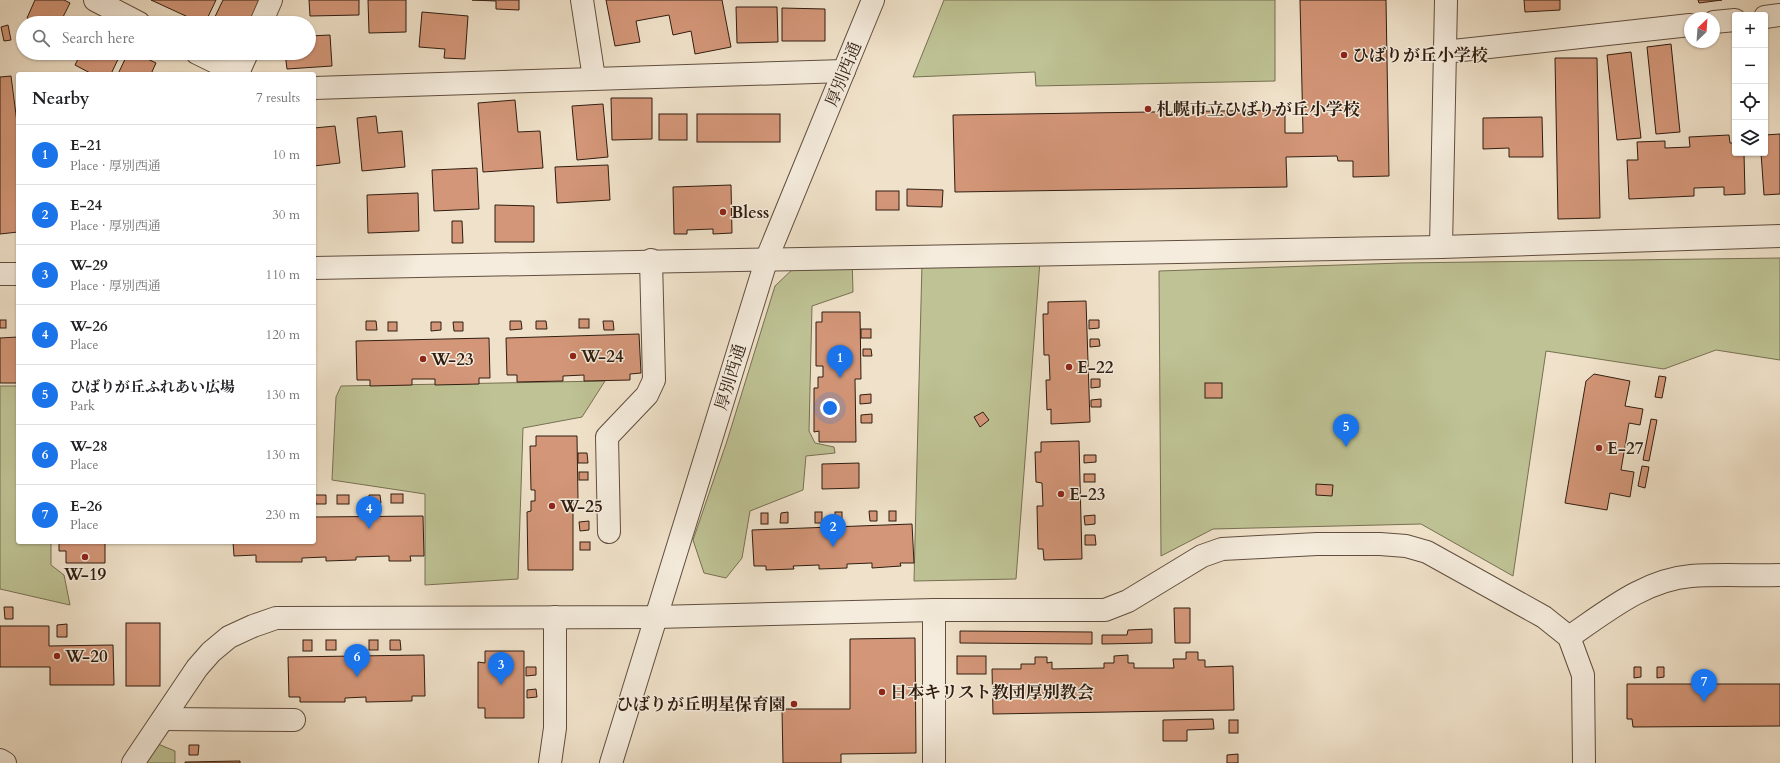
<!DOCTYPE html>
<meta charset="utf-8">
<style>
:root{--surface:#fff;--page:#f6f6f6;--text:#202124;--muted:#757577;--line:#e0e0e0;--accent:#1a73e8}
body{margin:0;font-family:Cardo,"Noto Serif JP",serif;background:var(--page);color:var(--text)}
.controls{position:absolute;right:12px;top:12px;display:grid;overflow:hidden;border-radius:4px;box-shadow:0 1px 3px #0004}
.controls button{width:36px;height:36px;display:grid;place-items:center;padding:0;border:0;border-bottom:1px solid var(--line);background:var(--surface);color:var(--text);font:20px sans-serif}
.compass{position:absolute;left:1684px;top:12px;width:36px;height:36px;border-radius:50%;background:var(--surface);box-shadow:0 1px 3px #0004;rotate:25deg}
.you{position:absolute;left:830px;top:408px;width:14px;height:14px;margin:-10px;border:3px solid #fff;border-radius:50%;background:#1a73e8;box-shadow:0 0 0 6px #1a73e833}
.badge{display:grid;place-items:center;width:26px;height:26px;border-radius:50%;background:var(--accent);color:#fff;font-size:13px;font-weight:700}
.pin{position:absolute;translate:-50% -33px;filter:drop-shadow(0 1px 2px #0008)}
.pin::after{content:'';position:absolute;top:21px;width:14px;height:12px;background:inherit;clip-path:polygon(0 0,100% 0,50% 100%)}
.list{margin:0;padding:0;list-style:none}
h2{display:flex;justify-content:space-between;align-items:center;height:52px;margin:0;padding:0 16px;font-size:17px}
h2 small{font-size:13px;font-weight:400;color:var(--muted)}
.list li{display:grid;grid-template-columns:26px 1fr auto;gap:12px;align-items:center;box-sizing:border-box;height:60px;padding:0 16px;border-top:1px solid var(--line)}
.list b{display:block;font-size:15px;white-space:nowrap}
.list p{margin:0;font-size:13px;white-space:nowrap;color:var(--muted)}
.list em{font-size:13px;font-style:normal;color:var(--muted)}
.icon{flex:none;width:22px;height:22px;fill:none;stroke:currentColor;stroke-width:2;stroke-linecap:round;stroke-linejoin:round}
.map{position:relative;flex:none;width:1780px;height:763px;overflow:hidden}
.search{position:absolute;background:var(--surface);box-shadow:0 1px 3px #0004;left:16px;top:16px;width:300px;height:44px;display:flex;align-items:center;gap:10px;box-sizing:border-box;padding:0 14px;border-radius:22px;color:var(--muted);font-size:15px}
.panel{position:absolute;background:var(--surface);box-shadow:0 1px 3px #0004;left:16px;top:72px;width:300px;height:472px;border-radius:4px}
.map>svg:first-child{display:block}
.green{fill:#bec294;stroke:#777052}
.building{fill:#d39678;stroke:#301d10}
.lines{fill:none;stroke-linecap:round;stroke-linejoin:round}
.minor-casing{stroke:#604e3e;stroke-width:24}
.minor{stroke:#f5ecdd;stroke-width:22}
.poi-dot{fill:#8f2418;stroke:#f5ecdd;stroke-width:1.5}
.labels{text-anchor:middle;stroke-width:3;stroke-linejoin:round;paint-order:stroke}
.poi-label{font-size:17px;font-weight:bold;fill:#301d10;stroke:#f5ecdd;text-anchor:start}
.street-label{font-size:17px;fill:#301d10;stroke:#f5ecdd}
</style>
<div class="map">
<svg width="1780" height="763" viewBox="0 0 1780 763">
<rect width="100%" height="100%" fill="#f0e2ca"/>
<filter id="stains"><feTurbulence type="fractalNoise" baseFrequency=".005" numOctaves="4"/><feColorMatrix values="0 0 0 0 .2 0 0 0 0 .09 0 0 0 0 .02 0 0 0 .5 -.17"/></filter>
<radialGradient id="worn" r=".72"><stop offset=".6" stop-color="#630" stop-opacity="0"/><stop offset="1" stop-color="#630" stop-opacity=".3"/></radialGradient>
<!-- green -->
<g class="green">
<polygon points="944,0 1275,0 1275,81 1036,86 1035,72 913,77"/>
<polygon points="852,257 853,292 812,306 809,431 815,443 834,447 835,453 806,456 803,490 750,511 742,558 726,578 704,573 693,540 727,441 775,286 796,266"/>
<polygon points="1780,258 1780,360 1716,350 1664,369 1546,351 1513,576 1421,524 1213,529 1161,556 1159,271 1401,263"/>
<polygon points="1040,261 1016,579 914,581 922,263"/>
<polygon points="605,381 582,417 523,428 518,579 425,585 425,494 332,480 336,397 341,386"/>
<polygon points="0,386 18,386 18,542 51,542 51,565 64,575 70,605 0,589"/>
<polygon points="158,744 175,751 175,763 140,763"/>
</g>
<!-- building -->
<g class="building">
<polygon points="35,0 64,0 70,3 60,23 37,23 27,18"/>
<polygon points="151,0 216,0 205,23 201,23"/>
<polygon points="223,0 262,0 251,23 212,23"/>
<polygon points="309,0 359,0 359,15 310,16"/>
<polygon points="368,0 406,0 406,32 369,33"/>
<polygon points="472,0 519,0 519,10 496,9 496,1"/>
<polygon points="606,0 722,0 731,47 695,54 691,31 673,35 669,15 636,21 640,42 615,46"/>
<polygon points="1300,0 1386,0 1389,176 1353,177 1353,161 1338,161 1337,156 1286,157 1287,187 955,192 953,115 1285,110 1285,133 1303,133"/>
<polygon points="1524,0 1560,0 1560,10 1525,12"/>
<polygon points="1698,0 1722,0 1699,3"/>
<polygon points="736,7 777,7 778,42 737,43"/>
<polygon points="782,8 825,9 825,41 782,41"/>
<polygon points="422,12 468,16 465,59 444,58 445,49 419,47"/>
<polygon points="8,25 11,40 4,41 1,27"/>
<polygon points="330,35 332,66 287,69 285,53 309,53 309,36"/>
<polygon points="1671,44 1680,132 1656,134 1647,47"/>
<polygon points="1631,52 1641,138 1617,140 1607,55"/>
<polygon points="81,53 121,53 111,74 92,74 75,65"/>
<polygon points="128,53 135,53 156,63 151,74 118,74"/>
<polygon points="1555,58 1597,58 1600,218 1558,219"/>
<polygon points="11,76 18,130 18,232 0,234 0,77"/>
<polygon points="611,98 652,98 652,139 612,140"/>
<polygon points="515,100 518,132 540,131 543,168 483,172 478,103"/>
<polygon points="603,104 608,157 577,160 572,106"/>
<rect x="659" y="114" width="28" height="26"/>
<rect x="697" y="114" width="83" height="28"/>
<polygon points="376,116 378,133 402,131 405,167 362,171 357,118"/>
<polygon points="1542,117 1543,157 1509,157 1509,148 1483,149 1483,118"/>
<polygon points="335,126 340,163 314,166 314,128"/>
<polygon points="1780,134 1780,194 1764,195 1761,153 1765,153 1765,135"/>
<polygon points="1729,135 1730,143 1735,143 1735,153 1744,153 1745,194 1724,195 1724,187 1694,188 1694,196 1629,199 1627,160 1638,160 1637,142 1665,141 1665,148 1690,147 1689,137"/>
<polygon points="608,165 610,200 557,203 555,167"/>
<polygon points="477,168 479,209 434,211 432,170"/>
<polygon points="731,185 732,233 713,234 713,229 687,230 687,234 674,234 673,187"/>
<polygon points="907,189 943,190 942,207 907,206"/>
<rect x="876" y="191" width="23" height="19"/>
<polygon points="418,193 419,231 368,233 367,195"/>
<polygon points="495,205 534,206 534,242 495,242"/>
<polygon points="452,221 462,221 463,243 452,243"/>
<polygon points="1086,301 1090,422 1051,424 1051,409 1047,410 1046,380 1050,380 1049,355 1044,355 1043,314 1048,314 1048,302"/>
<polygon points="822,312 860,312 861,379 855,379 856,442 819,442 819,431 814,432 814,388 818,388 818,377 823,377 823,366 816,366 816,322 822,322"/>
<rect x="579" y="319" width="10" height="9"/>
<rect x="0" y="320" width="6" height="8"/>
<polygon points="1089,320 1099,320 1099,328 1089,329"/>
<polygon points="366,321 376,321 377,330 366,330"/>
<polygon points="510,321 521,321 522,329 510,330"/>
<polygon points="536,321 546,321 547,329 536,329"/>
<polygon points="603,321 613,321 614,330 604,330"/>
<rect x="388" y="322" width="9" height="9"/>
<polygon points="431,322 441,322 441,330 431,331"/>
<polygon points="453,322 463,322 463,331 454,331"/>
<rect x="861" y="329" width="10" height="9"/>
<polygon points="639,334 641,373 630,374 630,380 584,381 584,375 563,376 563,381 517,382 517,375 507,375 506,338"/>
<polygon points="18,337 18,383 0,383 0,338"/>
<polygon points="489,338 490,378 479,378 479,384 435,385 435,379 412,379 412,385 370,386 370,380 357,380 356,341"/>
<polygon points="1090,339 1099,339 1100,346 1090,347"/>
<polygon points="863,349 871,349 872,356 863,356"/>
<polygon points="1594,374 1630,381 1625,406 1643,409 1640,425 1629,423 1621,470 1634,472 1630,497 1610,493 1607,510 1565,503 1586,381"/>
<polygon points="1659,376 1666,377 1662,398 1655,397"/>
<polygon points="1091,379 1100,379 1100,387 1091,388"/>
<rect x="1205" y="383" width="17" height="15"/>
<polygon points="871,394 871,403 860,404 860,395"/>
<polygon points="1101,399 1101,407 1091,407 1091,400"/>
<polygon points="983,412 989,420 980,427 974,417"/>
<polygon points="872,414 872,423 861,423 861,415"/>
<polygon points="1651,419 1657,420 1649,461 1643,460"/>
<polygon points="536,436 577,436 578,500 573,500 573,570 528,570 527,512 531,511 531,501 535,501 535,490 531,490 530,446 536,446"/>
<polygon points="1079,441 1082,559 1044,560 1043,549 1038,549 1037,506 1043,506 1042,483 1036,482 1035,452 1041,452 1041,442"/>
<polygon points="578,453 587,453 588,463 578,463"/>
<polygon points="1084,455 1096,455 1096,462 1084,463"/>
<polygon points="859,463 859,488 822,489 822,464"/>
<polygon points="1642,466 1649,467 1645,488 1638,486"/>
<rect x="579" y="472" width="9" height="8"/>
<rect x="1084" y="474" width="11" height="8"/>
<polygon points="1316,484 1333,485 1332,496 1316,495"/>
<rect x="391" y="494" width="12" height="9"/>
<polygon points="315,495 326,495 326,504 316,504"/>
<rect x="337" y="495" width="12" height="9"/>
<polygon points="369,495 380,495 381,503 369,503"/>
<polygon points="869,511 877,511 877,521 870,521"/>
<rect x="889" y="511" width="7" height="10"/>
<polygon points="788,512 788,523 780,523 781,513"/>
<rect x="815" y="512" width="7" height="11"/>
<rect x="835" y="512" width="7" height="11"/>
<rect x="761" y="513" width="7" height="11"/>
<polygon points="1095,515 1095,524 1085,525 1084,516"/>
<polygon points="423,516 424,556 410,556 411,561 389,561 389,556 356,557 356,560 326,561 326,557 302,558 302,562 256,562 256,555 234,556 233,542 314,542 314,517"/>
<polygon points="589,521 589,530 580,531 579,522"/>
<polygon points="912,524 914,563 900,563 901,566 872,568 872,563 847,564 847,568 819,569 819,565 793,566 794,569 766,570 766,566 754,566 752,530"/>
<polygon points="1085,535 1095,535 1096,545 1085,545"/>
<polygon points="59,542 105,542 105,563 66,563 66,551 59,551"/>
<rect x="580" y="542" width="10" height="8"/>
<polygon points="4,607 13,607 13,619 5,619"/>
<polygon points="1174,608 1190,608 1190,643 1175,643"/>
<rect x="126" y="623" width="34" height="63"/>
<polygon points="67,624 67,637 57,637 57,625"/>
<polygon points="0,626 49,626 49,646 113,645 114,685 50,685 50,667 0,667"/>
<polygon points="1152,629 1152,643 1102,644 1102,635 1127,635 1128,630"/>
<polygon points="960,631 1092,632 1092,644 960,643"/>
<polygon points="915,638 916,753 841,754 841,763 783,763 782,709 850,709 850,639"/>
<rect x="303" y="640" width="9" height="11"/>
<rect x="326" y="640" width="10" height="10"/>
<rect x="369" y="640" width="9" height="10"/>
<polygon points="390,640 400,640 401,650 390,650"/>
<polygon points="485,651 524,651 524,718 485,718 485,708 478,708 478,662 485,663"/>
<polygon points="1186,652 1198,652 1198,660 1205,660 1205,667 1233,666 1234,710 993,714 992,669 1021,669 1021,664 1035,664 1035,657 1047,657 1047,663 1052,662 1052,669 1104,668 1104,663 1114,663 1114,656 1128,655 1128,663 1134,663 1134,668 1174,668 1173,659 1186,659"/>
<polygon points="424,655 425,696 412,696 412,701 366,702 366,697 345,698 345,702 300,702 300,697 289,697 288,657"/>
<rect x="957" y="656" width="29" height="18"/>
<polygon points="526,667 536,667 536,675 526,676"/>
<polygon points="1634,667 1641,667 1641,677 1634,678"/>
<polygon points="1657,667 1664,667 1664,677 1657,678"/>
<polygon points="1627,684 1780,684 1780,726 1633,727 1632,719 1627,719"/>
<polygon points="536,689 537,697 527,698 527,690"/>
<polygon points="1213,719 1214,729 1187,730 1187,741 1163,741 1163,720"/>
<rect x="1229" y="720" width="9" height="13"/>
<polygon points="189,745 199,745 198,755 189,755"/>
<polygon points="1238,754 1238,763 1227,763 1227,755"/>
<polygon points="240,761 240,763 185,763 185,762"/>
</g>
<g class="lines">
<!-- minor casing -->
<g class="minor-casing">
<g id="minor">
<polyline points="95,0 139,23"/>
<polyline points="582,0 594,78"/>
<polyline points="1765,17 1780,15"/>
<polyline points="1714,22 1735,20"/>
<polyline points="261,23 271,0"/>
<polyline points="1444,52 1690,25"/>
<polyline points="197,53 240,74"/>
<polyline points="238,73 247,53"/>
<polyline points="314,88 844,71"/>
<polyline points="1441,247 1446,0"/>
<polyline points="314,268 1441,247 1780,236"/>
<polyline points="0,274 18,274"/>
<polyline points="609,532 607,437 647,395 654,380 651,260"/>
<polyline points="934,610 934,763"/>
<path d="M1569 637C1606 612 1644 580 1691 576 1720 574 1751 576 1780 575"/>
<polyline points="163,719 294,720"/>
<polyline points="0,760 5,763"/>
<polyline points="133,763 197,668 211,652 229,637 253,626 276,618 656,617 934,610 1105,610 1128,601 1202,556 1222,549 1317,544 1380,544 1406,546 1427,552 1544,617 1569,637 1583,675 1584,763"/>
<polyline points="550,763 555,728 555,617"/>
<polyline points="611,763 767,258 873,0"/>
</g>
</g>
<!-- minor -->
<use href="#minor" class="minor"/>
</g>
<!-- markers -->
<g class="poi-dot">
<circle cx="1344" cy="55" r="4"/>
<circle cx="1148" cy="109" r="4"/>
<circle cx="723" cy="212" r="4"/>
<circle cx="573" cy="356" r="4"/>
<circle cx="423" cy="359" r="4"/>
<circle cx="1069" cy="367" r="4"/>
<circle cx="1599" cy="448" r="4"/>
<circle cx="1061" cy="494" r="4"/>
<circle cx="552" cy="506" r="4"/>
<circle cx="85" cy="557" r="4"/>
<circle cx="57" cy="656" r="4"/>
<circle cx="882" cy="692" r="4"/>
<circle cx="794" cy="704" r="4"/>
</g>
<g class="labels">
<!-- poi labels -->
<g class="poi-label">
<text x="1352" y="61">ひばりが丘小学校</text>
<text x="1156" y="115">札幌市立ひばりが丘小学校</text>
<text x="731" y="218">Bless</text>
<text x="581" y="362">W-24</text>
<text x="431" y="365">W-23</text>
<text x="1077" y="373">E-22</text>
<text x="1607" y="454">E-27</text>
<text x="1069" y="500">E-23</text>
<text x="560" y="512">W-25</text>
<text x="85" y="580" text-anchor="middle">W-19</text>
<text x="65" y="662">W-20</text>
<text x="890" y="698">日本キリスト教団厚別教会</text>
<text x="786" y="710" text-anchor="end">ひばりが丘明星保育園</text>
</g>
<!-- street labels -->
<g class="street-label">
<text transform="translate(843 74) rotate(-68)" y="6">厚別西通</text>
<text transform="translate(730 377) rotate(-73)" y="6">厚別西通</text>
</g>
</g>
<rect width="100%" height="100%" filter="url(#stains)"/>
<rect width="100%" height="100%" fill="url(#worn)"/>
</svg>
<div class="controls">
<button>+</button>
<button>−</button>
<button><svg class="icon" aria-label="locate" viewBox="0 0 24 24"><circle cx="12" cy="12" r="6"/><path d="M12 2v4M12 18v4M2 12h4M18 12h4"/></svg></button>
<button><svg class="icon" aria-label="layers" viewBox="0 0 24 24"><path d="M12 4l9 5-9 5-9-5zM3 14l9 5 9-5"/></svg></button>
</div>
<svg class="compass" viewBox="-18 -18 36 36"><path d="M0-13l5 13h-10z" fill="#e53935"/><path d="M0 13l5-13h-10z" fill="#757577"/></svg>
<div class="you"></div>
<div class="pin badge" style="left:840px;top:378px">1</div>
<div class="pin badge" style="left:833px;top:547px">2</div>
<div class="pin badge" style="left:501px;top:685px">3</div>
<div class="pin badge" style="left:369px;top:529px">4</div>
<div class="pin badge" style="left:1346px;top:447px">5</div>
<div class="pin badge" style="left:357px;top:677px">6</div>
<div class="pin badge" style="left:1704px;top:702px">7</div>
<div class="search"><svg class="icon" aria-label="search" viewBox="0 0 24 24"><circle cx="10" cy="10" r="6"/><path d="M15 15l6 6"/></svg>Search here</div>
<section class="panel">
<h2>Nearby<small>7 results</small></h2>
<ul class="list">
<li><span class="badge">1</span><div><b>E-21</b><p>Place · 厚別西通</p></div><em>10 m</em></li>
<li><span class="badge">2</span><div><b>E-24</b><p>Place · 厚別西通</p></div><em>30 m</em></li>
<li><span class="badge">3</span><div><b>W-29</b><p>Place · 厚別西通</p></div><em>110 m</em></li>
<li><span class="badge">4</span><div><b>W-26</b><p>Place</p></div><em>120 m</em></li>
<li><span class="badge">5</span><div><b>ひばりが丘ふれあい広場</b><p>Park</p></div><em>130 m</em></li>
<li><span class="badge">6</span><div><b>W-28</b><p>Place</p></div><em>130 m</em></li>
<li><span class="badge">7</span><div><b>E-26</b><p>Place</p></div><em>230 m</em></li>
</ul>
</section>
</div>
